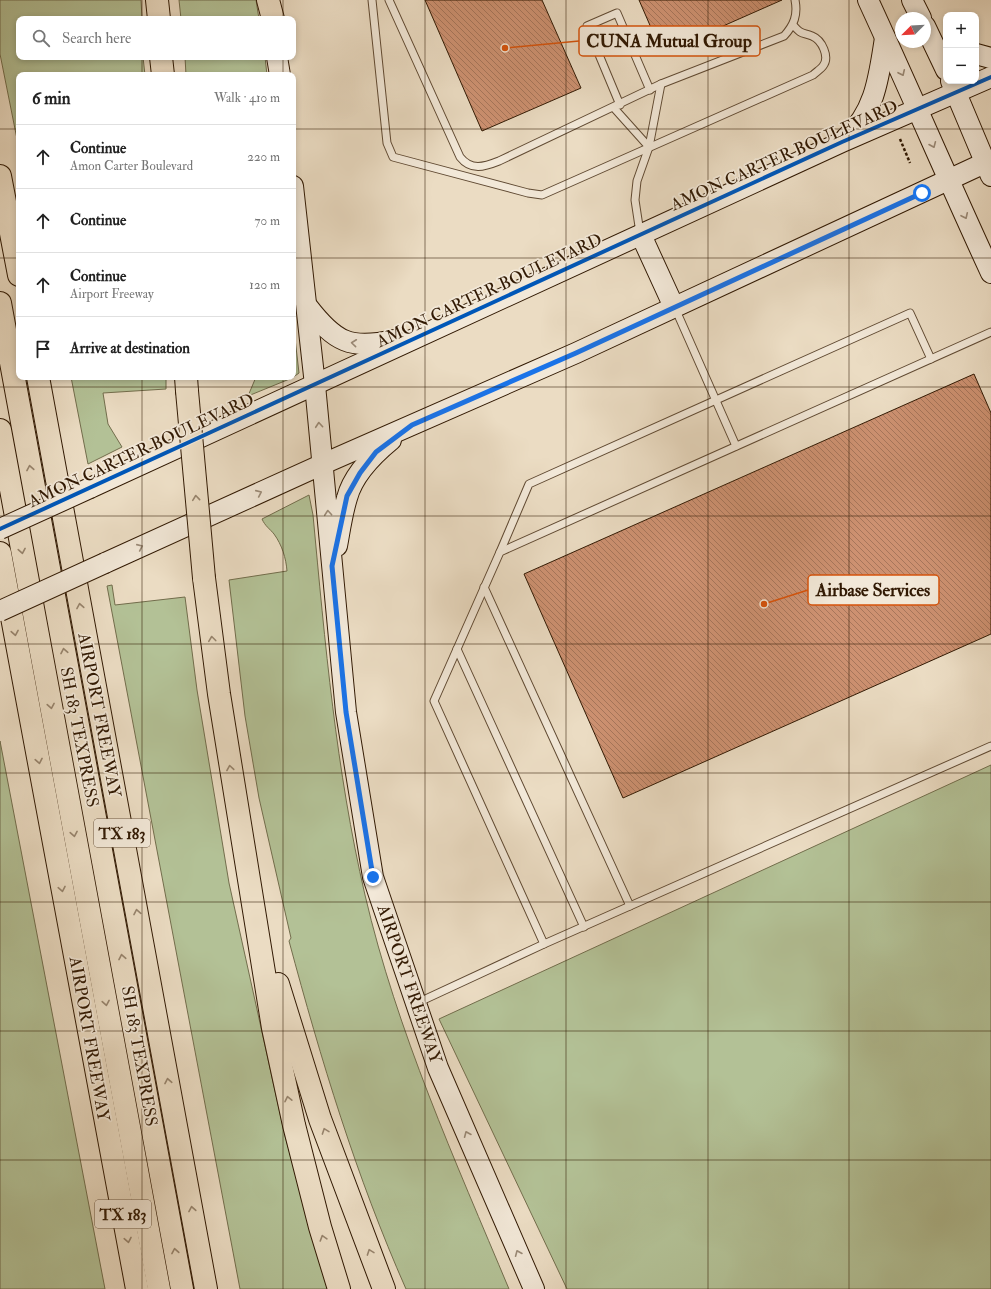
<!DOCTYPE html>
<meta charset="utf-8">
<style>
:root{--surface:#fff;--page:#f6f6f6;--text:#222;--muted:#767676;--line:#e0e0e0}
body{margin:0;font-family:"IM FELL Double Pica",serif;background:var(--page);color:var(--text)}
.controls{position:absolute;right:12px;top:12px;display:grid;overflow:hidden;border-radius:8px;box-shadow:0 2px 6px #0003}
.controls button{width:36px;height:36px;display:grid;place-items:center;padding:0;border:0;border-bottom:1px solid var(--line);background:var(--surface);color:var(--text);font:20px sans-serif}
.compass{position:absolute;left:895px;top:12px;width:36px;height:36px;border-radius:50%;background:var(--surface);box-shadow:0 2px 6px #0003;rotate:246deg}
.stop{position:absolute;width:12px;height:12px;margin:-9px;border:3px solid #1a73e8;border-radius:50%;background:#fff}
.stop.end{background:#1a73e8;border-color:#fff;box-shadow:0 1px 4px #0008}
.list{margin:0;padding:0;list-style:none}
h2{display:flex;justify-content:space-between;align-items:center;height:52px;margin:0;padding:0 16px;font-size:17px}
h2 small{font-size:13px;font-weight:400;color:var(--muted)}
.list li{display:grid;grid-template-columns:26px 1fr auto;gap:12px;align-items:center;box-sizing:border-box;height:64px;padding:0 16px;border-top:1px solid var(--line)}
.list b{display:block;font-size:15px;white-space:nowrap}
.list p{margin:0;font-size:13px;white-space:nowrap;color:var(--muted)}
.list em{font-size:13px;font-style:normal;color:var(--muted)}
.icon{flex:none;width:22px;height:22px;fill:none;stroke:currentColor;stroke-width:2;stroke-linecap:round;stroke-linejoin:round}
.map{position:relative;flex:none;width:991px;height:1289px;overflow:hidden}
.search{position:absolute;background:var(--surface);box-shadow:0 2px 6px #0003;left:16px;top:16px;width:280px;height:44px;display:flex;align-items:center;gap:10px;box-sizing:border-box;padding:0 14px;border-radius:8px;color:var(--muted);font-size:15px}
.panel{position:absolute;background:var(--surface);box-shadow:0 2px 6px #0003;left:16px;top:72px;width:280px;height:308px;border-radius:8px}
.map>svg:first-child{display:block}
.green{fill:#b3c196;stroke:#726d4c}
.building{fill:url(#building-back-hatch);stroke:#311903}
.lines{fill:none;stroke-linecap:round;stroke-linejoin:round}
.lane-casing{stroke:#604a33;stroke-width:9}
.secondary-casing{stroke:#311903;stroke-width:22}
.highway-casing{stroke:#311903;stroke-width:24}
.path{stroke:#311903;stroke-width:2.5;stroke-dasharray:3 2;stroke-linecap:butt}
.lane{stroke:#f2e8d8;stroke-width:7}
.secondary{stroke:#f2e8d8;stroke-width:20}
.highway{stroke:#ebdcc3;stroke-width:22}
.secondary-bridge-casing{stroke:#311903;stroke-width:22;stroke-linecap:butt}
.highway-bridge-casing{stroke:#311903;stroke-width:24;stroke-linecap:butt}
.secondary-bridge{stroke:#f2e8d8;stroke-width:20}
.highway-bridge{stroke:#ebdcc3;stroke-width:22}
.cycleway-casing{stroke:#f2e8d8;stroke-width:6}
.cycleway{stroke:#0057b8;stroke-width:4}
.oneway{stroke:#9b8b78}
.oneway2{stroke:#97846d}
.route{stroke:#1a73e8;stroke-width:5}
.grid{fill:none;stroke:#311903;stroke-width:1;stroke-opacity:0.55}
.labels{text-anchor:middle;stroke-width:3.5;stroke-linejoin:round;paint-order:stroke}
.shield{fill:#f2e8d8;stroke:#6b5743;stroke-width:1}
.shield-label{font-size:16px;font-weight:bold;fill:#311903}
.street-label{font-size:17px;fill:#311903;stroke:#f2e8d8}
.leader{fill:none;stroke:#d6530b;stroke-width:1.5}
.callout-dot{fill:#d6530b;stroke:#f2e8d8;stroke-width:1.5}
.callout{fill:#f2e8d8;stroke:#d6530b;stroke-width:1.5}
.callout-label{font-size:18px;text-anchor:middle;font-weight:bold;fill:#311903}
</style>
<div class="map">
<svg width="991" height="1289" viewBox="0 0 991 1289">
<defs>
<pattern id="building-back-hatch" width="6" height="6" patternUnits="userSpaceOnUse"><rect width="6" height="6" fill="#cd9171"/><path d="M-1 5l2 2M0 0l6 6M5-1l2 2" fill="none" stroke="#a7765b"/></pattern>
</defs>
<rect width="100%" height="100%" fill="#ebdcc3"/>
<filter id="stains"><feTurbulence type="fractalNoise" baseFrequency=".005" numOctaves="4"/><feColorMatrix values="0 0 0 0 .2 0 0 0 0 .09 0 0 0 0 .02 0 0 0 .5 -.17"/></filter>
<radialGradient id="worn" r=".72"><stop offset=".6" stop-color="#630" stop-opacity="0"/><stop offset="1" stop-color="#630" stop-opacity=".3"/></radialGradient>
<!-- green -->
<g class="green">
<polygon points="0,0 141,0 142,19 19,19 19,57 143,57 145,75 19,75 19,149 0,54"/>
<polygon points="179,0 256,0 259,19 181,19"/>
<polygon points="185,57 265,57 267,75 186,75"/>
<polygon points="293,321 299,373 292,378 248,396 256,377 293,377"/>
<polygon points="71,377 166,377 166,389 103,393 108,424 122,447 88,464"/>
<path d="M309 495 313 515C325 643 336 770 365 895 397 1032 455 1160 509 1289H406C356 1176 321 1060 289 941L291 938 259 798 245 716 229 580 287 571C286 558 282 545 274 534 270 529 265 526 262 519Z"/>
<polygon points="112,585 115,605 185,597 197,690 229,883 285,1136 328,1289 240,1289 107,586"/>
<polygon points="0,741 105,1289 0,1289"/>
<polygon points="991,765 991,1289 567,1289 439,1019"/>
</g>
<!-- building -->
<g class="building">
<polygon points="425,0 542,0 581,88 482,131"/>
<polygon points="639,0 782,0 662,53"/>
<polygon points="974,374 991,413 991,634 623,798 524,574"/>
</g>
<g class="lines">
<!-- lane casing -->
<g class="lane-casing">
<g id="lane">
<path d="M372 0 387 143 393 157 528 193 542 195 813 75C816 72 821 69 823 66 830 57 822 40 812 36 801 32 802 35 793 25"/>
<path d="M389 0 460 157C471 171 484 167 499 161L661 84 784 36C794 25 798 15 795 0"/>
<polyline points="620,105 587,26 617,13 650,90"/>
<polyline points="614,108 649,147"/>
<polyline points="640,233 635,200 637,181 649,147 661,84"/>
<polyline points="675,308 736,446"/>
<polyline points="500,552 529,484 910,313 931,359"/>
<polyline points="484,587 630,906"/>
<polyline points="457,649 584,927"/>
<polyline points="544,944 991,746"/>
<polyline points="417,1003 544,944 434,701 500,552 991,332"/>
</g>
</g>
<!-- secondary casing -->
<g class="secondary-casing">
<g id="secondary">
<path d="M868 0C910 91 949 182 991 273"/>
<polyline points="912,0 921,18"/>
<polyline points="925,26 946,70"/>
<polyline points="976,54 991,58"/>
<polyline points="277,57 280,75"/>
<polyline points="951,81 991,176"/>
<path d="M846 138C876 111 879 75 885 38"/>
<polyline points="293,186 315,385 346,712 373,877 438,1068 534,1289"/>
<polyline points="641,235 674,307"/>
<path d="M308 307C335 342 350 350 394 340"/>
<polyline points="90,488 842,142 991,77"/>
<path d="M337 546C340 530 342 514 347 498 353 475 374 454 391 440"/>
<polyline points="105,563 323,464 576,353 991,160"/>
</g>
</g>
<!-- highway casing -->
<g class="highway-casing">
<g id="highway">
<polyline points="157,0 159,19"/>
<polyline points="268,0 273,19"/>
<polyline points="161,57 163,75"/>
<polyline points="0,176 19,275"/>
<polyline points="0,303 182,1289"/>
<polyline points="38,377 206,1289"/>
<polyline points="186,377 187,391"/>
<polyline points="0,430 159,1289"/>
<polyline points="0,553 137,1289"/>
<polyline points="204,578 219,694 273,1028 294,1125 320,1227 339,1289"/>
<polyline points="278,984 320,1119 384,1289"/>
</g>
</g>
<!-- path -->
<polyline class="path" points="900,139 910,163"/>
<!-- lane -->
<use href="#lane" class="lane"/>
<!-- secondary -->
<use href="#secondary" class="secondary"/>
<!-- highway -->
<use href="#highway" class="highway"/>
<!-- secondary-bridge casing -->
<g class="secondary-bridge-casing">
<g id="secondary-bridge">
<polyline points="0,529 90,488"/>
<polyline points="0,611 105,563"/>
</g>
</g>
<!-- highway-bridge casing -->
<g class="highway-bridge-casing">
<polyline id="highway-bridge" points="187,391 204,578"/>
</g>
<!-- secondary-bridge -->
<use href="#secondary-bridge" class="secondary-bridge"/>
<!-- highway-bridge -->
<use href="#highway-bridge" class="highway-bridge"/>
<!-- cycleway casing -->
<g class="cycleway-casing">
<polyline id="cycleway" points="0,529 842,142 991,77"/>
</g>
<!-- cycleway -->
<use href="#cycleway" class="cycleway"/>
</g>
<!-- one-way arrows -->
<defs><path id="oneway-chevron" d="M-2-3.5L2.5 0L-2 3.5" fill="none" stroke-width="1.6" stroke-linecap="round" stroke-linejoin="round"/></defs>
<g class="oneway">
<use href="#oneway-chevron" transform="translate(902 73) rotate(65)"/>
<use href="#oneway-chevron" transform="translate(933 145) rotate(67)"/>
<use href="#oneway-chevron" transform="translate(965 216) rotate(65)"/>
<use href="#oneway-chevron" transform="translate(354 343) rotate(-174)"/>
<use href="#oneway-chevron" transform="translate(319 425) rotate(-95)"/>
<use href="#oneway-chevron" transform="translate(259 493) rotate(-24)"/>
<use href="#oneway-chevron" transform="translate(328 513) rotate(-95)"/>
<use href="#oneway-chevron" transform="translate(140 547) rotate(-24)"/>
<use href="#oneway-chevron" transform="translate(467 1134) rotate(-113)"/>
<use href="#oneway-chevron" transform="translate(518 1253) rotate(-113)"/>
</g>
<g class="oneway2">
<use href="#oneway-chevron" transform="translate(30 468) rotate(-100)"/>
<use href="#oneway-chevron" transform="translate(196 498) rotate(-96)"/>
<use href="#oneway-chevron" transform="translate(22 551) rotate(80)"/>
<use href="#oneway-chevron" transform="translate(80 606) rotate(-100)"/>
<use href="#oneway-chevron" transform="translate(15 633) rotate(80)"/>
<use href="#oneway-chevron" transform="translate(212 639) rotate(-97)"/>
<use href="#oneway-chevron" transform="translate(64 651) rotate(-101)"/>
<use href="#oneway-chevron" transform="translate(51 706) rotate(80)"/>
<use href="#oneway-chevron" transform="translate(39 761) rotate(79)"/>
<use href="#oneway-chevron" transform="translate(230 768) rotate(-99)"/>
<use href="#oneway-chevron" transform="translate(74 834) rotate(80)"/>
<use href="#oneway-chevron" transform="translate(62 889) rotate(79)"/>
<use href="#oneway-chevron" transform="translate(137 912) rotate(-101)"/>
<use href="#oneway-chevron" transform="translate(122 957) rotate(-101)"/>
<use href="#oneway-chevron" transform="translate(106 1003) rotate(80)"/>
<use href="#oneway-chevron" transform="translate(168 1081) rotate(-101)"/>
<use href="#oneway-chevron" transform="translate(288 1099) rotate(-102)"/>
<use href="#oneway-chevron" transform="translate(325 1131) rotate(-110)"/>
<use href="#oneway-chevron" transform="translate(192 1209) rotate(-100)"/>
<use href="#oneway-chevron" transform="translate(323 1238) rotate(-107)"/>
<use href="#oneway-chevron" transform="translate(128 1240) rotate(79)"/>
<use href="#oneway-chevron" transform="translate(175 1251) rotate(-100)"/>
<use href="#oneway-chevron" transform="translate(370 1252) rotate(-110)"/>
</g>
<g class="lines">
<!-- route -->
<polyline class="route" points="373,877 346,712 332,566 347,496 360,473 376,452 412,425 576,353 922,193"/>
</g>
<!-- grid -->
<path class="grid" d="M142 0V19M283 0V19M425 0V1289M566 0V1289M708 0V1289M849 0V1289M142 57V75M283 57V75M0 129H19M293 129H991M0 258H19M293 258H991M142 377V1289M283 377V1289M0 387H991M0 516H991M0 644H991M0 773H991M0 902H991M0 1031H991M0 1160H991"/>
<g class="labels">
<!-- shield labels -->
<g class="shield">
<rect x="94" y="819" width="56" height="28" rx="3"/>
<rect x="95" y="1200" width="56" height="28" rx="3"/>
</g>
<g class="shield-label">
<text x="122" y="839">TX 183</text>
<text x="123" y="1220">TX 183</text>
</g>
<!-- street labels -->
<g class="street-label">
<text transform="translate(784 155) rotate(-24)" y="6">AMON CARTER BOULEVARD</text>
<text transform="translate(489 290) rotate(-25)" y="6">AMON CARTER BOULEVARD</text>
<text transform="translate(141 450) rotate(-25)" y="6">AMON CARTER BOULEVARD</text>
<text transform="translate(100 715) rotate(79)" y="6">AIRPORT FREEWAY</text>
<text transform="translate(80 737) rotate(79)" y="6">SH 183 TEXPRESS</text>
<text transform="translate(410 984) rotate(71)" y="6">AIRPORT FREEWAY</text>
<text transform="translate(90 1039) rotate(80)" y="6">AIRPORT FREEWAY</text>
<text transform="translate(140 1056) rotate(80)" y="6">SH 183 TEXPRESS</text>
</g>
</g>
<!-- callouts -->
<path class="leader" d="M505 48L579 41M764 604L808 590"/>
<g class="callout-dot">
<circle cx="505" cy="48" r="4"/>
<circle cx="764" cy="604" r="4"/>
</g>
<g class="callout">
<rect x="579" y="26" width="181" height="30" rx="4"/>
<rect x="808" y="575" width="131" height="30" rx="4"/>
</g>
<g class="callout-label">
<text x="669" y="47">CUNA Mutual Group</text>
<text x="873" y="596">Airbase Services</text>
</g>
<rect width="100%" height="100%" filter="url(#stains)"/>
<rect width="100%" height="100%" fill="url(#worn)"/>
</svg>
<div class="controls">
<button>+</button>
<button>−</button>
</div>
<svg class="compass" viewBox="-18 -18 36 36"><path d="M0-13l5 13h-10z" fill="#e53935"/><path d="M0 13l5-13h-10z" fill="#767676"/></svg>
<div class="stop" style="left:922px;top:193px"></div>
<div class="stop end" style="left:373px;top:877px"></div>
<div class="search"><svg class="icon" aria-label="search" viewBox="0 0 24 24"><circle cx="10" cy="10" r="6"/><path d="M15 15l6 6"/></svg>Search here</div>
<section class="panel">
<h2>6 min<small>Walk · 410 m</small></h2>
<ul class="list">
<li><svg class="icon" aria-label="ahead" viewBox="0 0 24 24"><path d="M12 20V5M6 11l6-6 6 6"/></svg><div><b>Continue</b><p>Amon Carter Boulevard</p></div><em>220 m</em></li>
<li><svg class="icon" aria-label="ahead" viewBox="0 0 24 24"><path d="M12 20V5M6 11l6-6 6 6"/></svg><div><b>Continue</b></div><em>70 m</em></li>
<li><svg class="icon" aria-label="ahead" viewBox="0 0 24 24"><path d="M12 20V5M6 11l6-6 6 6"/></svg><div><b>Continue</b><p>Airport Freeway</p></div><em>120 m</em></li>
<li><svg class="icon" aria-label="arrive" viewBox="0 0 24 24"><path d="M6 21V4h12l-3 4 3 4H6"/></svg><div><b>Arrive at destination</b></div></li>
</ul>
</section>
</div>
